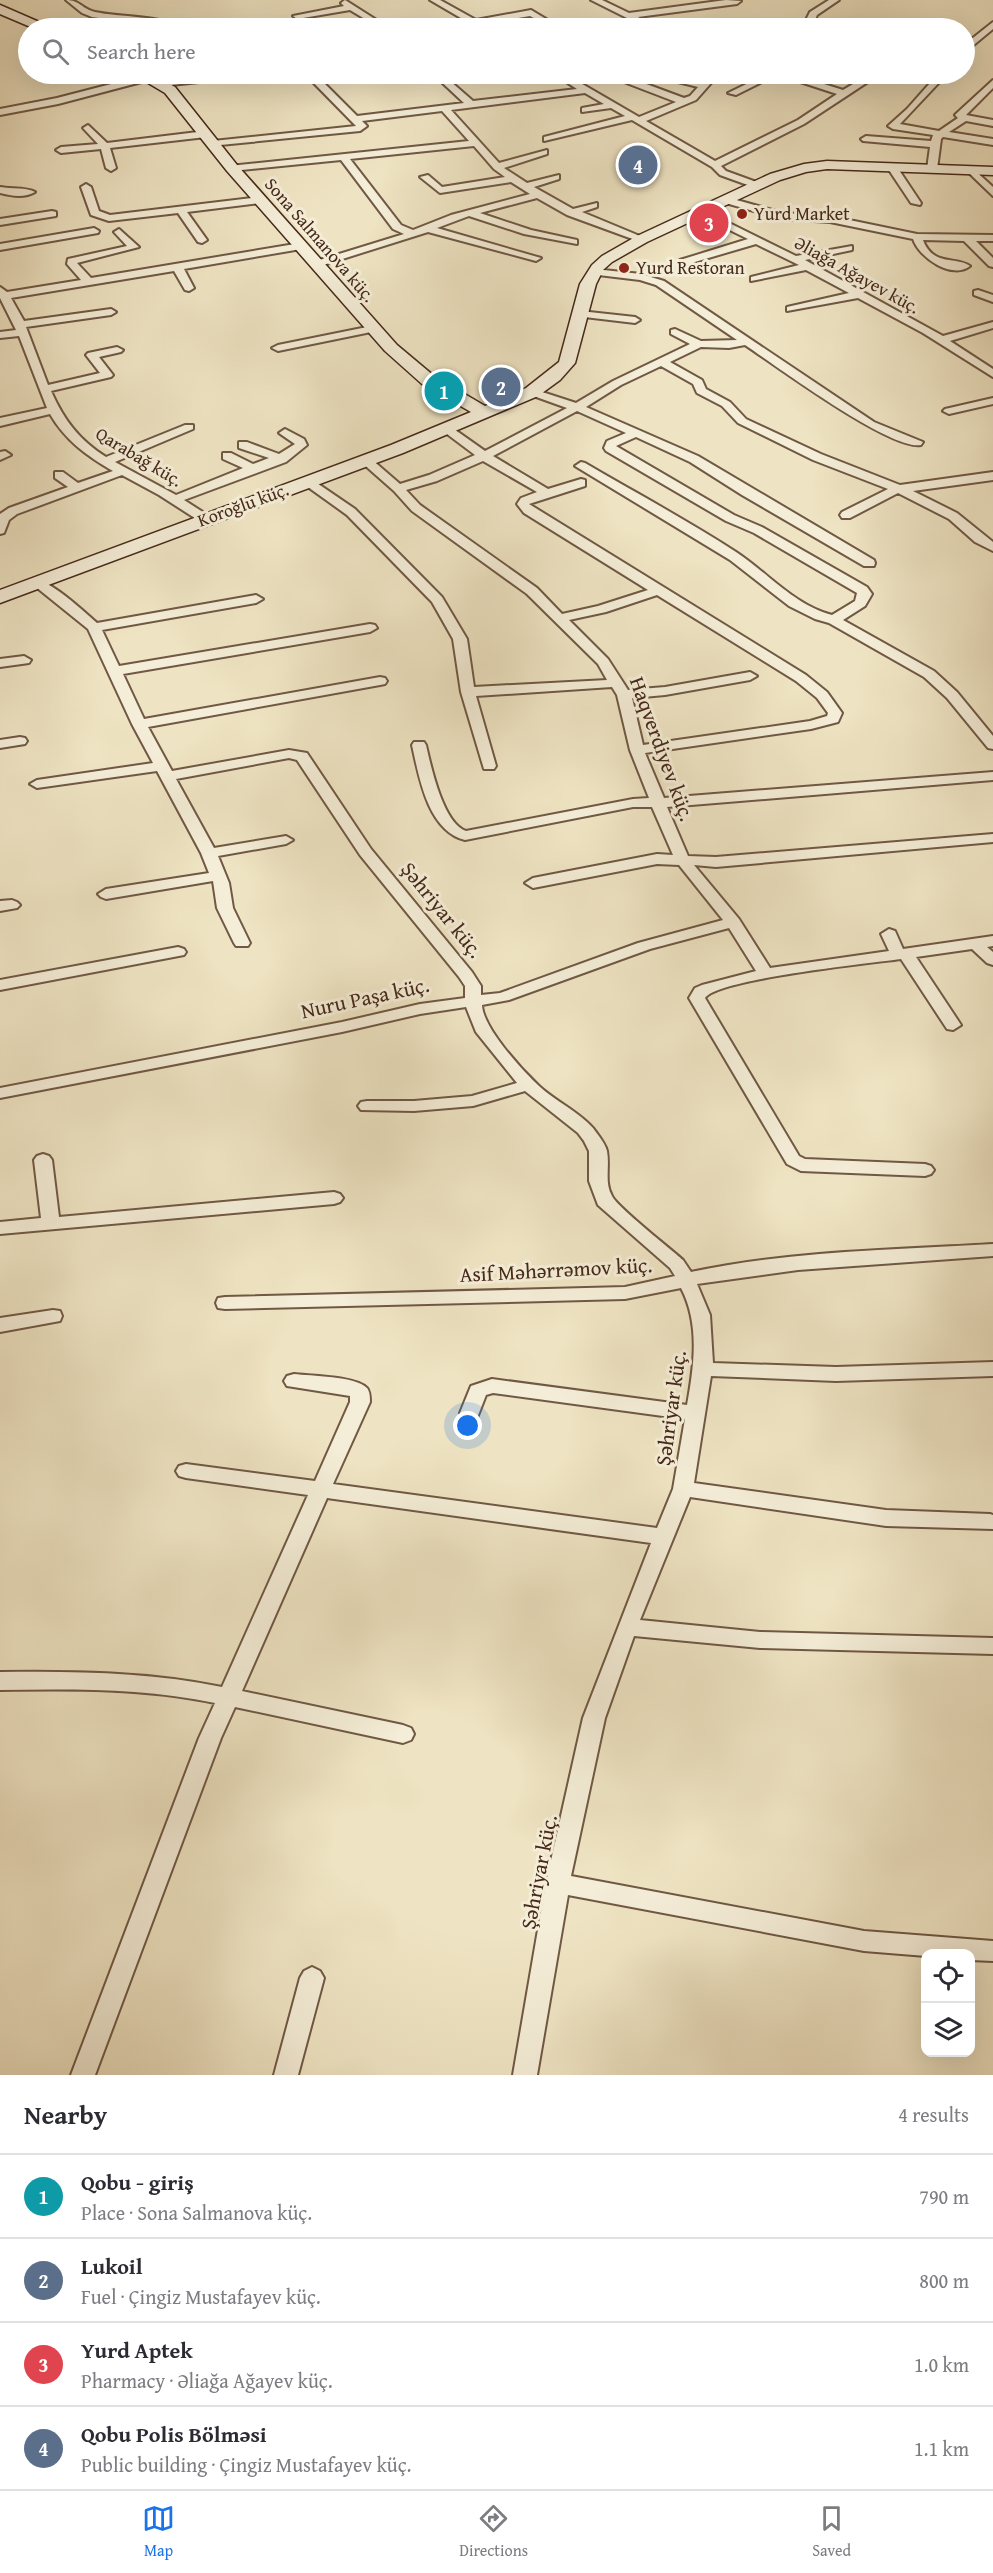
<!DOCTYPE html>
<meta charset="utf-8">
<style>
:root{--surface:#fff;--page:#f7f7f7;--text:#2b2b33;--muted:#7c7c81;--line:#e1e1e2;--accent:#1a73e8}
body{margin:0;font-family:"Gentium Book Plus",serif;background:var(--page);color:var(--text)}
.controls{position:absolute;right:18px;bottom:18px;display:grid;overflow:hidden;border-radius:12px;box-shadow:0 6px 24px #0002}
.controls button{width:54px;height:54px;display:grid;place-items:center;padding:0;border:0;border-bottom:2px solid var(--line);background:var(--surface);color:var(--text);font:30px sans-serif}
.you{position:absolute;left:468px;top:1426px;width:21px;height:21px;margin:-15px;border:4px solid #fff;border-radius:50%;background:#1a73e8;box-shadow:0 0 0 9px #1a73e833}
.badge{display:grid;place-items:center;width:39px;height:39px;border-radius:50%;background:var(--accent);color:#fff;font-size:20px;font-weight:700}
.pin{position:absolute;translate:-50% -50%;border:3px solid #fff;box-shadow:0 2px 6px #0006}
.list{margin:0;padding:0;list-style:none}
h2{display:flex;justify-content:space-between;align-items:center;height:78px;margin:0;padding:0 24px;font-size:26px}
h2 small{font-size:20px;font-weight:400;color:var(--muted)}
.list li{display:grid;grid-template-columns:39px 1fr auto;gap:18px;align-items:center;box-sizing:border-box;height:84px;padding:0 24px;border-top:2px solid var(--line)}
.list b{display:block;font-size:22px;white-space:nowrap}
.list p{margin:0;font-size:20px;white-space:nowrap;color:var(--muted)}
.list em{font-size:20px;font-style:normal;color:var(--muted)}
.icon{flex:none;width:33px;height:33px;fill:none;stroke:currentColor;stroke-width:2;stroke-linecap:round;stroke-linejoin:round}
.map{position:relative;flex:none;width:993px;height:2075px;overflow:hidden}
.search{position:absolute;background:var(--surface);box-shadow:0 6px 24px #0002;left:18px;right:18px;top:18px;height:66px;display:flex;align-items:center;gap:15px;box-sizing:border-box;padding:0 21px;border-radius:33px;color:var(--muted);font-size:22px}
.sheet{height:414px;background:var(--surface)}
nav{display:flex;justify-content:space-around;align-items:center;box-sizing:border-box;height:84px;border-top:2px solid var(--line);background:var(--surface);font-size:16px;color:var(--muted)}
nav a{display:grid;justify-items:center;gap:3px}
nav .on{color:var(--accent)}
.map>svg:first-child{display:block}
.lines{fill:none;stroke-linecap:round;stroke-linejoin:round}
.street-casing{stroke:#705844;stroke-width:4}
.secondary-casing{stroke:#46291a;stroke-width:3}
.street{fill:#f4edd7;fill-rule:evenodd}
.secondary{fill:#f4edd7;fill-rule:evenodd}
.poi-dot{fill:#8f2418;stroke:#f4edd7;stroke-width:2}
.labels{text-anchor:middle;stroke-width:6;stroke-linejoin:round;paint-order:stroke}
.far-poi-label{font-size:18px;fill:#46291a;stroke:#f4edd7;text-anchor:start}
.far-street-label{font-size:18px;fill:#46291a;stroke:#f4edd7}
.street-label{font-size:21px;fill:#46291a;stroke:#f4edd7}
</style>
<div class="map">
<svg width="993" height="2075" viewBox="0 0 993 2075">
<rect width="100%" height="100%" fill="#eee3c2"/>
<filter id="stains"><feTurbulence type="fractalNoise" baseFrequency=".00333" numOctaves="4"/><feColorMatrix values="0 0 0 0 .2 0 0 0 0 .09 0 0 0 0 .02 0 0 0 .5 -.17"/></filter>
<radialGradient id="worn" r=".72"><stop offset=".6" stop-color="#630" stop-opacity="0"/><stop offset="1" stop-color="#630" stop-opacity=".3"/></radialGradient>
<g class="lines">
<!-- street casing -->
<g class="street-casing">
<g id="street">
<path d="M66 0C80 0 82 9 95 12 117 17 166 16 182 28H171L92 17 82 13Z"/>
<polygon points="345,0 389,28 338,28 342,25 370,22 350,10 297,19 293,16 344,6 341,3"/>
<polygon points="430,0 440,0 476,20 531,10 561,28 552,28 530,16 483,24 487,28 478,28"/>
<polygon points="591,0 602,0 629,13 726,0 741,1 737,4 638,17 657,28 647,28"/>
<polygon points="829,0 839,0 817,15 815,20 823,28 814,28 806,20 810,12"/>
<polygon points="993,22 993,29 964,53 964,45"/>
<polygon points="920,23 923,24 926,28 918,28 916,26"/>
<polygon points="679,24 682,25 682,28 671,28"/>
<polygon points="150,74 153,75 153,79 58,104 0,115 0,109 57,98"/>
<polygon points="225,74 250,74 245,77 162,86 157,83 162,80"/>
<path d="M305 74H315L357 116 464 103 433 74H442L473 101 577 89 554 74H565L639 117 676 102 616 79V75H622L684 98 690 96 698 87 654 76 653 74H666L702 82 710 74H719L696 100 646 121 715 161 798 120 837 94 782 76 781 74H792L843 90 870 74H880L804 124 721 166 726 171 759 183 761 185 756 188 720 175 712 167 632 120 544 141V137L625 116 611 108 582 112V108L604 104 585 93 451 110 499 163 547 150V154L504 168 527 183 559 175V179L534 187 573 209 597 203V207L582 212 647 239 638 241 567 215 537 198 480 213 531 230 577 240V244L524 234 469 216 437 228 541 258 536 261 428 232 317 267 313 266V262L404 234 393 229 341 160 232 171 227 168 229 166 469 141 442 111 362 121 367 126 360 131 210 146V142L213 141 356 126ZM474 146 494 169 505 177 442 187 428 175 420 177 440 193 511 182 530 194 451 215 413 230 401 225 350 159Z"/>
<polygon points="767,74 778,74 736,95 728,93"/>
<polygon points="938,74 947,74 900,124 939,131 958,118 955,115 957,113 993,80 993,88 966,115 993,120 993,126 966,121 949,132 993,139 993,145 943,137 941,139 937,169 932,172 927,169 930,147 863,141 861,139 866,136 931,141 933,135 893,129 888,126 907,109"/>
<polygon points="88,125 107,143 206,131 211,134 206,137 110,148 116,168 111,171 106,168 101,149 61,153 56,150 61,147 98,144 83,128"/>
<polygon points="892,164 897,167 921,203 920,205 911,203 887,167"/>
<polygon points="971,167 993,187 993,196 968,172 966,170"/>
<polygon points="86,184 91,187 99,211 110,215 260,197 265,200 260,203 187,212 207,240 202,243 198,242 178,213 109,221 91,215 81,187"/>
<path d="M0 187C11 189 27 187 35 192 25 198 11 196 0 193Z"/>
<path d="M726 197 783 213 830 216 917 234 993 235V241H976L993 258V267L989 266 964 241 923 240C933 267 957 256 970 266 953 280 919 258 913 239L830 222 782 219 722 202V198Z"/>
<polygon points="701,209 796,256 852,246 852,250 805,260 943,336 993,322 993,328 950,341 993,369 993,377 923,333 858,298 787,311 787,307 849,293 806,270 751,281 751,277 799,265 756,244 688,264 680,264 680,260 748,239 697,214 697,210"/>
<polygon points="52,211 56,212 56,216 0,225 0,219"/>
<polygon points="94,228 99,231 98,233 0,250 0,244"/>
<path d="M119 229 139 247 77 263 91 278 301 243 306 246 301 249 184 269 194 288 189 291 185 290 174 271 11 298 24 321 111 309 116 312 111 315 26 327 48 385 100 373 86 355 88 353 117 347 123 350 121 352 99 357 113 375 111 377 51 391C64 420 79 440 106 457L185 425H193V429L115 462 176 495 243 468 223 459V453H231L253 464 269 458 239 448V442H247L279 454 295 444 279 433 285 429 304 439 307 445 286 462 184 500 209 516 211 519 209 522H201L159 495 122 475 17 514 9 520 4 533 0 534V514L9 508 68 487 55 478V472H63L78 483 113 471C87 456 65 440 50 414L0 426V418L47 408 19 336 0 338V332L16 330 0 298V287L7 292 81 280 67 264 68 259 127 246 114 232Z"/>
<path d="M594 269 641 274 664 281 874 422 923 442 921 445C891 451 775 365 745 345L729 348 701 347 670 362 702 380 706 389 730 402 746 419 821 454 900 485 993 472V480L913 491 957 513 993 542V551L975 542 949 519 898 493 850 518H842L840 515 842 512 888 489 813 460 738 423 722 406 697 393 693 384 661 366 621 385 586 407 698 456 874 560 875 563 874 566H864L742 495 690 462 636 437 616 446 734 515 762 527 867 587 872 594 865 606 843 620 934 671 957 692 993 736V749L988 748 947 698 924 677 829 623 815 619 789 606 730 560 575 466 581 462 585 463C636 493 687 520 736 552 768 573 794 605 832 615L855 601 857 593 754 533 726 521 606 451 604 448 607 441 626 433 577 411 493 456 548 489 581 479 585 480V486L529 504 806 675 827 692 842 713 838 722 811 729 645 753 664 798 993 772V780L667 807 688 856 716 857 993 834V842L716 867 694 865 739 919 770 968 889 951 881 934 889 929 895 931 903 949 993 936V946L987 947 993 952V965L987 963 972 949 916 957 961 1025 953 1030 947 1029 901 959C872 963 717 979 705 998L799 1156 805 1159 925 1164 931 1166 934 1170 931 1174 925 1176 801 1171 787 1164 689 998 695 988 702 985 756 971 729 928 650 949 509 1000 482 1005C483 1028 522 1070 539 1086 555 1101 578 1111 593 1128 598 1135 605 1143 607 1151 610 1167 604 1182 612 1196 617 1207 671 1249 683 1260L691 1272C786 1251 895 1250 993 1244V1256L798 1270 697 1284 710 1315 713 1363 836 1367 993 1362V1376L836 1381 711 1376 694 1483 886 1510 990 1514 993 1515V1529L886 1526 690 1497 640 1620 760 1632 993 1638V1654L760 1648 634 1636 605 1718 571 1876 864 1931 993 1941V1961L970 1960V1954H926V1956L864 1951 568 1895 537 2075H513L546 1883 583 1718 651 1543 327 1498 242 1691 403 1725 411 1728 414 1734 411 1740 403 1743 235 1707 221 1738 95 2075H71L199 1738 215 1703C144 1688 72 1689 0 1690V1672C74 1671 149 1672 222 1687L308 1495 186 1478 179 1476 176 1471 179 1466 186 1464 315 1481 350 1402V1396L287 1386 284 1381 287 1376 294 1374C310 1376 356 1376 367 1388 370 1392 370 1397 370 1402L333 1484 657 1528 673 1489 685 1419 493 1393 486 1395 477 1418 470 1420 463 1418 460 1413 471 1386 492 1379 687 1405C694 1366 700 1324 681 1288L625 1299 225 1309 218 1308 216 1303 218 1298 225 1297 625 1287 675 1276 670 1268 598 1205 589 1181V1151L584 1141 578 1133 525 1091 473 1106 414 1111 361 1110 358 1106 361 1102 367 1101H414L472 1096 517 1083 476 1032 466 1007 420 1014 342 1032 0 1098V1088L342 1022 420 1004 465 998V986L459 977 360 855 297 760 289 758 176 779 214 848 286 836 293 840 286 844 218 856 229 883 233 908 250 943 248 946H236L234 943 217 908 213 881 106 899 101 897 98 894 106 889 209 873 201 853 157 771 37 788 30 784 37 780 153 763 132 724 88 629 31 583 32 580C48 577 84 612 97 623L256 595 263 599 256 603 102 630 119 666 370 624 375 625 377 628 370 632 123 674 144 719 380 677 385 678 387 681 385 684 380 685 148 727 172 771 289 750 307 753 371 849 472 972 481 986V995L500 993 638 943 723 920 679 865 657 864 533 888 525 883 533 878 657 854 673 855 652 807H633L465 840C428 831 419 777 412 745L414 742H424L426 745C431 767 443 823 466 831L633 799 649 798 630 750 617 695 612 687 476 696 496 766 494 769H484L461 692 453 639 432 602 347 515 301 482 307 478 311 479 355 509 442 597 467 639 474 687 607 680 598 664 527 594 412 511 394 491 360 461 362 458H370L400 484 429 475 475 455 443 431V427H451L485 451 567 408 528 394V390H536L576 403 613 381 690 344 671 334V330L675 329 701 341 737 340 656 285 640 280 590 274 589 272ZM483 461 537 492 521 498 517 504 524 513 648 590 598 606 562 614 537 588 420 505 406 490 437 481ZM657 595 796 681 817 698 828 713 827 716 810 721 643 745 632 698 665 695 750 680 757 676 750 672 665 687 628 690 608 659 569 620 606 612Z"/>
<polygon points="978,290 993,295 993,302 974,295 974,291"/>
<polygon points="580,311 635,317 640,320 635,323 576,316 575,314"/>
<polygon points="372,326 377,329 376,331 278,351 272,348 278,345"/>
<polygon points="993,398 993,404 949,414 943,411 945,409"/>
<polygon points="5,451 11,455 0,460 0,452"/>
<polygon points="24,656 31,660 29,663 0,667 0,659"/>
<polygon points="20,737 25,738 27,741 25,744 0,748 0,740"/>
<polygon points="12,900 17,902 20,905 17,908 0,911 0,901"/>
<polygon points="178,947 184,949 186,952 184,955 0,990 0,980"/>
<polygon points="43,1154 49,1156 52,1160 59,1217 334,1192 340,1194 343,1198 340,1202 334,1204 0,1234 0,1222 41,1218 34,1160 37,1156"/>
<polygon points="53,1310 60,1311 62,1316 60,1321 0,1332 0,1318"/>
<polygon points="312,1967 320,1971 324,1978 298,2075 274,2075 300,1978 304,1971"/>
</g>
</g>
<!-- secondary casing -->
<g class="secondary-casing">
<g id="secondary">
<polygon points="0,5 46,25 48,28 33,28 0,14"/>
<polygon points="137,74 152,74 175,87 237,165 397,345 434,376 485,406 526,388 559,362 580,284 592,265 602,256 637,236 770,174 804,164 827,161 993,167 993,175 827,169 806,172 780,180 647,242 612,262 603,270 596,284 575,363 560,380 538,396 403,453 0,603 0,590 391,445 471,412 422,384 385,351 227,171 165,93 138,77"/>
</g>
</g>
<!-- street -->
<use href="#street" class="street"/>
<!-- secondary -->
<use href="#secondary" class="secondary"/>
</g>
<!-- markers -->
<g class="poi-dot">
<circle cx="742" cy="214" r="6"/>
<circle cx="624" cy="268" r="6"/>
</g>
<g class="labels">
<!-- far-poi labels -->
<g class="far-poi-label">
<text x="754" y="220">Yurd Market</text>
<text x="636" y="274">Yurd Restoran</text>
</g>
<!-- far-street labels -->
<g class="far-street-label">
<text transform="translate(320 240) rotate(49)" y="6">Sona Salmanova küç.</text>
<text transform="translate(857 275) rotate(29)" y="6">Əliağa Ağayev küç.</text>
<text transform="translate(139 457) rotate(31)" y="6">Qarabağ küç.</text>
<text transform="translate(243 505) rotate(-20)" y="6">Koroğlu küç.</text>
</g>
<!-- street labels -->
<g class="street-label">
<text transform="translate(662 749) rotate(70)" y="7">Haqverdiyev küç.</text>
<text transform="translate(442 910) rotate(51)" y="7">Şəhriyar küç.</text>
<text transform="translate(365 998) rotate(-12)" y="7">Nuru Paşa küç.</text>
<text transform="translate(556 1270) rotate(-3)" y="7">Asif Məhərrəmov küç.</text>
<text transform="translate(671 1408) rotate(-82)" y="7">Şəhriyar küç.</text>
<text transform="translate(539 1872) rotate(-79)" y="7">Şəhriyar küç.</text>
</g>
</g>
<rect width="100%" height="100%" filter="url(#stains)"/>
<rect width="100%" height="100%" fill="url(#worn)"/>
</svg>
<div class="controls">
<button><svg class="icon" aria-label="locate" viewBox="0 0 24 24"><circle cx="12" cy="12" r="6"/><path d="M12 2v4M12 18v4M2 12h4M18 12h4"/></svg></button>
<button><svg class="icon" aria-label="layers" viewBox="0 0 24 24"><path d="M12 4l9 5-9 5-9-5zM3 14l9 5 9-5"/></svg></button>
</div>
<div class="you"></div>
<div class="pin badge" style="left:444px;top:391px;background:#0f9aa8">1</div>
<div class="pin badge" style="left:501px;top:387px;background:#5c6f8a">2</div>
<div class="pin badge" style="left:709px;top:223px;background:#e0444e">3</div>
<div class="pin badge" style="left:638px;top:165px;background:#5c6f8a">4</div>
<div class="search"><svg class="icon" aria-label="search" viewBox="0 0 24 24"><circle cx="10" cy="10" r="6"/><path d="M15 15l6 6"/></svg>Search here</div>
</div>
<section class="sheet">
<h2>Nearby<small>4 results</small></h2>
<ul class="list">
<li><span class="badge" style="background:#0f9aa8">1</span><div><b>Qobu - giriş</b><p>Place · Sona Salmanova küç.</p></div><em>790 m</em></li>
<li><span class="badge" style="background:#5c6f8a">2</span><div><b>Lukoil</b><p>Fuel · Çingiz Mustafayev küç.</p></div><em>800 m</em></li>
<li><span class="badge" style="background:#e0444e">3</span><div><b>Yurd Aptek</b><p>Pharmacy · Əliağa Ağayev küç.</p></div><em>1.0 km</em></li>
<li><span class="badge" style="background:#5c6f8a">4</span><div><b>Qobu Polis Bölməsi</b><p>Public building · Çingiz Mustafayev küç.</p></div><em>1.1 km</em></li>
</ul>
</section>
<nav>
<a class="on"><svg class="icon" aria-label="map" viewBox="0 0 24 24"><path d="M3 6l6-2 6 2 6-2v14l-6 2-6-2-6 2zM9 4v14M15 6v14"/></svg>Map</a>
<a><svg class="icon" aria-label="directions" viewBox="0 0 24 24"><path d="M12 3l9 9-9 9-9-9zM9 14v-3h6M13 9l2 2-2 2"/></svg>Directions</a>
<a><svg class="icon" aria-label="saved" viewBox="0 0 24 24"><path d="M7 4h10v16l-5-4-5 4z"/></svg>Saved</a>
</nav>
